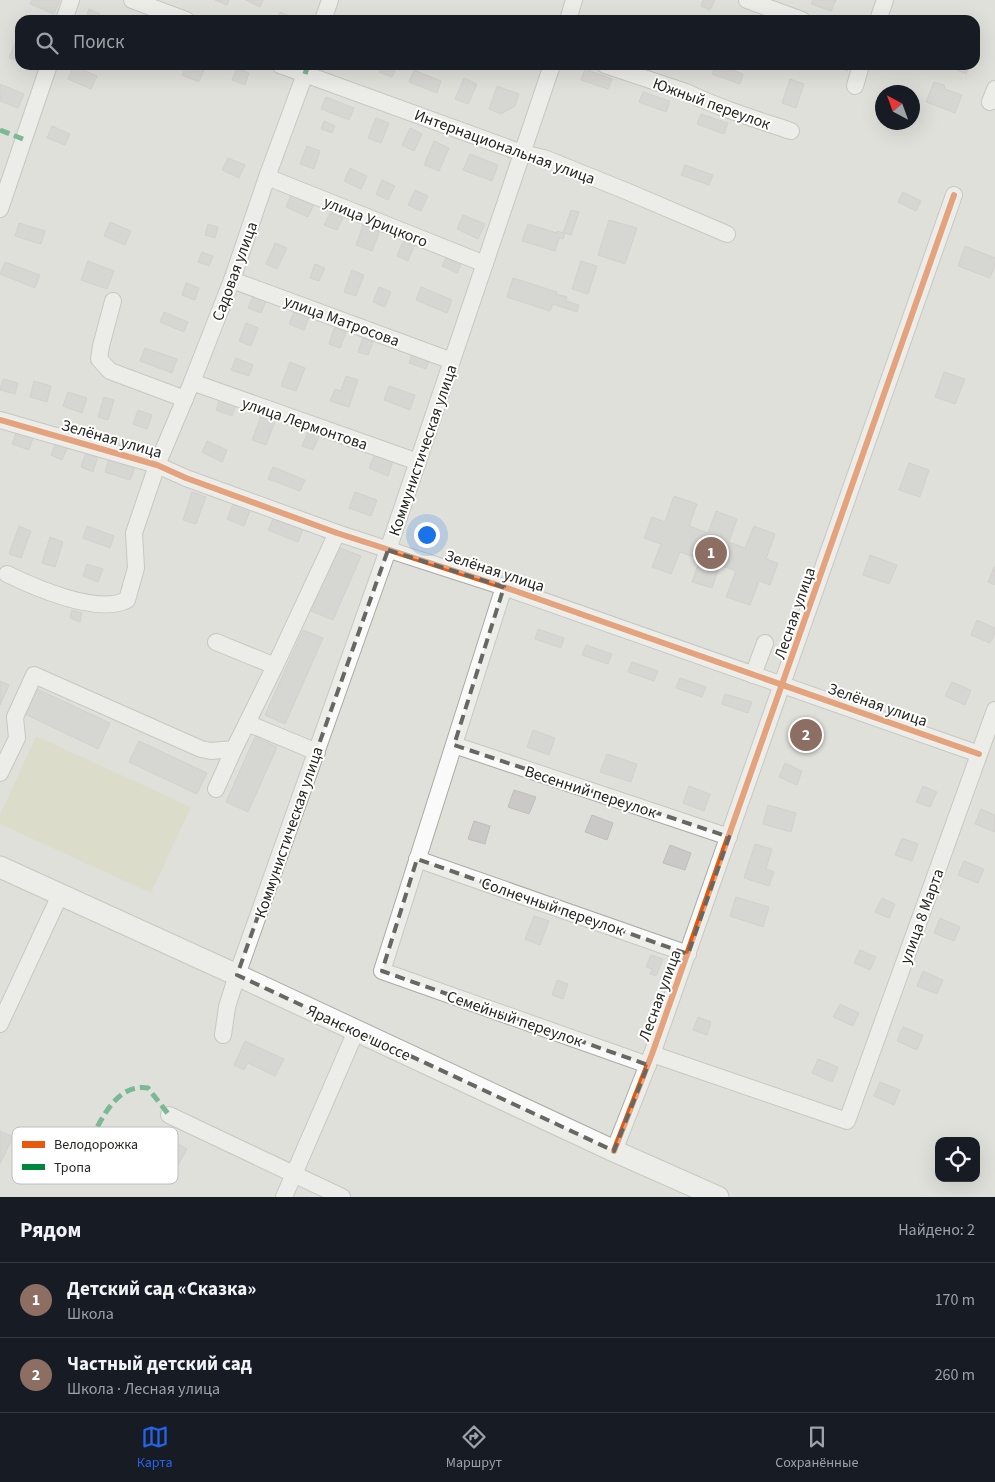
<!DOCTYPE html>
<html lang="ru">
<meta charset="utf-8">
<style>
:root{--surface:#171b24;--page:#242831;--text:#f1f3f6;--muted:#9ea1a6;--line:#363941;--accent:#2563eb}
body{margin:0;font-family:"Source Sans 3",sans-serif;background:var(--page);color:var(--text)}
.controls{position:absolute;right:15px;bottom:15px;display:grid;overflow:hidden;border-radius:10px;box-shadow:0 5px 20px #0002}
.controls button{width:45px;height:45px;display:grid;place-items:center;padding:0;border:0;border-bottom:1px solid var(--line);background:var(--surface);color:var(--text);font:25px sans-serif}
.compass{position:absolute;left:875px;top:85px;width:45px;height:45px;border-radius:50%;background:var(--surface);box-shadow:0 5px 20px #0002;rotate:319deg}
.you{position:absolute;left:426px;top:534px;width:18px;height:18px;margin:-12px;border:4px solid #fff;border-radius:50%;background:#1a73e8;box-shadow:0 0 0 8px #1a73e833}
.badge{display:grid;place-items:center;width:32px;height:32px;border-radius:50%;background:var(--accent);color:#fff;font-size:16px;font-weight:700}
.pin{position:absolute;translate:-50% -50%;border:2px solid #fff;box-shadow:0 1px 5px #0006}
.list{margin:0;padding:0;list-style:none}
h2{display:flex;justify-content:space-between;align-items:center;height:65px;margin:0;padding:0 20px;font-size:21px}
h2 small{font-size:16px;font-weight:400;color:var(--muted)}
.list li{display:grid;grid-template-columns:32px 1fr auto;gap:15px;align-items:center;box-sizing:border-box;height:75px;padding:0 20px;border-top:1px solid var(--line)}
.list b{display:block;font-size:19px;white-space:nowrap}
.list p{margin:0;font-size:16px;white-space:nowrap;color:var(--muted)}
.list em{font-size:16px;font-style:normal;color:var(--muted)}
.icon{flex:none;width:28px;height:28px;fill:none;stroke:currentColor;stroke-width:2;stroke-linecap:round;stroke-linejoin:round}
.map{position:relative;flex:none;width:995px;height:1197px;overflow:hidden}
.search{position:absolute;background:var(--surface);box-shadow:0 5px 20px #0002;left:15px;right:15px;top:15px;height:55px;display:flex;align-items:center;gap:12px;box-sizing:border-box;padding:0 18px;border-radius:15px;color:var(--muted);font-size:19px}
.sheet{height:215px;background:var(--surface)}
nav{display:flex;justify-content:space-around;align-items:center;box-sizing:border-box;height:70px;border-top:1px solid var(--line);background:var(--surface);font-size:14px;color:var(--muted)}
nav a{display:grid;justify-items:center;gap:2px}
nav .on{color:var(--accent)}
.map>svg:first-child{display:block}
.green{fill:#d6d7b6}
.building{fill:#cbc9c8;stroke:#bfbdbd}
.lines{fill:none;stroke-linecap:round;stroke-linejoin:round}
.minor-casing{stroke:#aaaaa5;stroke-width:18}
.major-casing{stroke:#aaaaa5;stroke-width:23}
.minor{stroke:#fafafa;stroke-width:16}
.major{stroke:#fafafa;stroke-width:21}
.quiet{stroke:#00873e;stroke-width:5;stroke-dasharray:10 5;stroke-linecap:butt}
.cycleway-casing{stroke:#fff;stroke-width:9}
.cycleway{stroke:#e8590c;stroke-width:6}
.marked{fill:none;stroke:#676763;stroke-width:4;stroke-dasharray:10 6;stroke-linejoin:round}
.labels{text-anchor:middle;stroke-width:4;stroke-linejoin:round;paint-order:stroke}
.street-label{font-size:16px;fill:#262622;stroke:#fff}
.key{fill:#fff;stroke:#bebebd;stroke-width:1}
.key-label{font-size:14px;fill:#262622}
</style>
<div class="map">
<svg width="995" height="1197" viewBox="0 0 995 1197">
<rect width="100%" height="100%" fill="#e0e0db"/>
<!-- green -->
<polygon class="green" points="36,736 191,807 151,893 0,824 0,815"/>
<!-- building -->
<g class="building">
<polygon points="32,0 60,0 54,14 30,4"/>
<polygon points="215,0 229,0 227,5"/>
<polygon points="246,0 263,0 260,7"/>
<polygon points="703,0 715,0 710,10 701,6"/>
<polygon points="813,0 836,0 831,11 811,4"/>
<polygon points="89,9 100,14 97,20 85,20"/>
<polygon points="280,12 295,18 294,20 277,20"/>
<polygon points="533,15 547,20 531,20"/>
<polygon points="15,43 20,45 20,62 9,58"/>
<polygon points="187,65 206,65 199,82 182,75"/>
<polygon points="382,65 397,65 392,77 379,72"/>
<polygon points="716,65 719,65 743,74 740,84 712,74"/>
<polygon points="834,65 850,65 847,71"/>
<polygon points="954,65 970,65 966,74 953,68"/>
<polygon points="74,66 97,76 91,89 68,79"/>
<polygon points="237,68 249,73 245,85 232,80"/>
<polygon points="585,69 612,79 608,89 581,80"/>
<polygon points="414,70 441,81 437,93 409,82"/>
<polygon points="464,78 477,84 468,104 455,99"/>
<polygon points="790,79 804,84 796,108 782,103"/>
<polygon points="934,82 944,85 945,89 962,95 955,113 926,102"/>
<polygon points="0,84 24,94 18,108 0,101"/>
<polygon points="497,86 519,94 515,106 501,114 489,109"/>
<polygon points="643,92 670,101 666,112 639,102"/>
<polygon points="326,97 354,108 349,120 321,109"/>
<polygon points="701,114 728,123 724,134 697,124"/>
<polygon points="376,118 389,123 381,143 368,138"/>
<polygon points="324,121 335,126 332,133 321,129"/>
<polygon points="52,126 70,134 65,145 47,138"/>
<polygon points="410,128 422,134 414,151 402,145"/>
<polygon points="434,141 449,148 439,171 424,165"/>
<polygon points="307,146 320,151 314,169 300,164"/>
<polygon points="470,154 498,165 492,181 463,170"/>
<polygon points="228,158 245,165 239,178 222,170"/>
<polygon points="685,165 713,175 709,185 681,175"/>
<polygon points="350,168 367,176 361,189 344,181"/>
<polygon points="382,180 395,186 388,200 376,194"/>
<polygon points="415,190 428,196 421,211 408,205"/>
<polygon points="903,192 921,201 916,211 898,202"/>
<polygon points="291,194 314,204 308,217 286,207"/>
<polygon points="571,210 579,212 571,235 565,233 563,239 559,238 555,251 522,241 528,224 557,233 557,231 563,233"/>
<polygon points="330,213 343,218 337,230 324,225"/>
<polygon points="463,215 485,224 478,239 457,229"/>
<polygon points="609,220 637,228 625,264 598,255"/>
<polygon points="110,222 131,231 125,245 104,236"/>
<polygon points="19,223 45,231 41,244 15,236"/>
<polygon points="208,224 218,227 215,238 205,235"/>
<polygon points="363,225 380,231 372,251 356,245"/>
<polygon points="404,239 415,244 408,261 397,256"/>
<polygon points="275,243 287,248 277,269 266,264"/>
<polygon points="965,246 995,258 995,266 990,278 958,266"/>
<polygon points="202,252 213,256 209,266 198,262"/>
<polygon points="446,258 461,265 457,273 442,266"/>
<polygon points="88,261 114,271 107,289 81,280"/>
<polygon points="581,261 597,266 588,294 572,289"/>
<polygon points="5,262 40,275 35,288 0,274"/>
<polygon points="315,264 325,268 319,281 310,278"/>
<polygon points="352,270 364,275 356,296 344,292"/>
<polygon points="513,278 557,292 556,294 567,297 566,301 579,305 577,312 553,304 550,311 507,297"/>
<polygon points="186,283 199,288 195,300 182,295"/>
<polygon points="379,287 391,292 385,307 373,302"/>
<polygon points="421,287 452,300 447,313 416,300"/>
<polygon points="253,296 266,301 261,313 248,308"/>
<polygon points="164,312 188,322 184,332 160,322"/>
<polygon points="294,312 309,317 304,330 289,324"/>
<polygon points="246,323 258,328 251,346 239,341"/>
<polygon points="334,328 346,332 340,348 329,344"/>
<polygon points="363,338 373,342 368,355 358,352"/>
<polygon points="145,348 177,359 172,373 140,361"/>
<polygon points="412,354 429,361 426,369 409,363"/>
<polygon points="236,358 253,365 249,376 231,370"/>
<polygon points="290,362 305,368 296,391 281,386"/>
<polygon points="944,372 965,379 955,404 935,397"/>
<polygon points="346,376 358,380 349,407 330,401 335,389 341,391"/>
<polygon points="3,379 18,383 15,394 0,390"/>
<polygon points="34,381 51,386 47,402 30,397"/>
<polygon points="389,386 415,395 410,410 384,400"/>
<polygon points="68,392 87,398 82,413 63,406"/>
<polygon points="221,396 237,402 232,416 216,410"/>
<polygon points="104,397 114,400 108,420 98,417"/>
<polygon points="138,410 152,415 147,429 133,424"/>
<polygon points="263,411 277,416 266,445 252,440"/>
<polygon points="310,427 321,432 313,450 302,446"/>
<polygon points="16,433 33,438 29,450 12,444"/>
<polygon points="207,441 227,450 222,462 202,452"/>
<polygon points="56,442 68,447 62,460 51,455"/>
<polygon points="86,452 98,456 93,472 81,467"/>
<polygon points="375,454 393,461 388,476 369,468"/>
<polygon points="109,459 135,467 130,480 105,472"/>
<polygon points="909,463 929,470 920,497 899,490"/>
<polygon points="273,467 305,480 300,491 268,479"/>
<polygon points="192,492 206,497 196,524 183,520"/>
<polygon points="355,492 377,500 371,516 349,508"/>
<polygon points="674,496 697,504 689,526 708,533 716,511 737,519 729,542 745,548 754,526 775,534 766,559 778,563 770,585 759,581 750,605 726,597 736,571 720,565 712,588 692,582 700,559 680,552 671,574 652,567 661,544 644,538 652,517 665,522"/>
<polygon points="234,502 251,508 244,526 227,519"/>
<polygon points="275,515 304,527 298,542 268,530"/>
<polygon points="19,526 31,531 21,558 9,554"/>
<polygon points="87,526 114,536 110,548 83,538"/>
<polygon points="50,537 63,542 55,567 42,563"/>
<polygon points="338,547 361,556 333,620 311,611"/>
<polygon points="870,555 897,565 889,584 863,575"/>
<polygon points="87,564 103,569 98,582 83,576"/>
<polygon points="994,567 995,567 995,585 988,582"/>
<polygon points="72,610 82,613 80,622 70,618"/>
<polygon points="977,620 995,628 995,633 990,643 971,635"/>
<polygon points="538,629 564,638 561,648 535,639"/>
<polygon points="303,630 323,638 285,724 265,715"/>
<polygon points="586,645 612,654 608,664 582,655"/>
<polygon points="632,662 658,671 654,681 628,672"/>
<polygon points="680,678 706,687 702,697 676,688"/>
<polygon points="0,681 9,685 0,705"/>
<polygon points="952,682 971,690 965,705 945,696"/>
<polygon points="35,688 110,723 98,749 23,713"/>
<polygon points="725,694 752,702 748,713 722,704"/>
<polygon points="533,730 555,738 549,755 527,747"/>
<polygon points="255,737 277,747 248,812 226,802"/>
<polygon points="139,741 207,773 197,794 129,762"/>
<polygon points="607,754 637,764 631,782 600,772"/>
<polygon points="785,763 802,771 797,785 779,777"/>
<polygon points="689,786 710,794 704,811 683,803"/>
<polygon points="923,786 937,792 930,807 916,802"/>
<polygon points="514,790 536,797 529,814 508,807"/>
<polygon points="768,805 796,813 791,832 763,824"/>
<polygon points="981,809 995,815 995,832 975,824"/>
<polygon points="592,815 613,823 607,840 585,832"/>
<polygon points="474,821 490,826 485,844 468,839"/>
<polygon points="902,838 918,844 912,861 895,855"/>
<polygon points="755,844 772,849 766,869 774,872 769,886 744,878"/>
<polygon points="670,845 691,853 685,870 663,863"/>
<polygon points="964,861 984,869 978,883 958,875"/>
<polygon points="736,897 769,907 763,927 730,916"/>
<polygon points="882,898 895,904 889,918 875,912"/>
<polygon points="534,916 549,921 540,945 525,939"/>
<polygon points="940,918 960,927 954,941 934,933"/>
<polygon points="860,950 876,957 870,970 854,963"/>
<polygon points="651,955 663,959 656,976 650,974 652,969 646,967"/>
<polygon points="923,971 943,980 937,994 917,986"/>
<polygon points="557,980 568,984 563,999 552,995"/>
<polygon points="840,1004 859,1013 853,1026 833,1017"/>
<polygon points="698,1017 711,1022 707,1035 693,1030"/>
<polygon points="903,1027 923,1035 917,1050 897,1041"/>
<polygon points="245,1041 284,1059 275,1076 248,1063 244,1070 234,1065"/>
<polygon points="818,1059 838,1067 832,1082 812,1073"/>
<polygon points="880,1082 900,1090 894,1105 874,1096"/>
<polygon points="0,1131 13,1137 0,1164"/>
<polygon points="167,1138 187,1149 170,1179 150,1168"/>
</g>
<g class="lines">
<!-- minor casing -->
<g class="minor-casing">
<g id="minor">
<polyline points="132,0 186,20"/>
<polyline points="747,0 802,20"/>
<polyline points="64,20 71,0"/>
<polyline points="323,20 330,0"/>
<polyline points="568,20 574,0"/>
<polyline points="878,20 885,0"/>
<polyline points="280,65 522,153 544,158 626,191 727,234"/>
<path d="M605 65 686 92C719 108 755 119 791 131"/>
<polyline points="855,86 861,65"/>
<polyline points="990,102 995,89"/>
<polyline points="267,177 485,264"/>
<polyline points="0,209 49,65"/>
<polyline points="232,280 452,361"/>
<polyline points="113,301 101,346 99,359 110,371 185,399"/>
<polyline points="192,382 418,462"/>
<polyline points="0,420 157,465 186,478 337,533 504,587 979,754"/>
<path d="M7 574C36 588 97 615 127 600L136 568 134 533 157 465 192 382 232 280 267 177 305 74"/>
<polyline points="504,587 382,971 648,1065"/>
<polyline points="216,642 275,666 247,723 317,752"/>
<polyline points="275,666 337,533"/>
<polyline points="753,675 765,643"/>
<polyline points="454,745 729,837"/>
<polyline points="0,773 17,738 15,717 34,675 201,749 211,751 234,749 247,723"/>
<polyline points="216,789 234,749"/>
<polyline points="417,859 688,954"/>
<polyline points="0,1024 60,895"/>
<polyline points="223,1035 227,1007 237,975 388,550 552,65"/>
<polyline points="652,1054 847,1121 995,710"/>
<polyline points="169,1115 342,1197"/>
<polyline points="614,1151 652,1054 954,195"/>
<polyline points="284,1197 356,1031"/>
</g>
</g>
<!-- major casing -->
<g class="major-casing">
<polyline id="major" points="0,867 237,975 614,1151 718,1197"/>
</g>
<!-- minor -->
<use href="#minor" class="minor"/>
<!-- major -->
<use href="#major" class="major"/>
<!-- quiet -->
<g class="quiet">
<polyline points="305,74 308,65"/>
<polyline points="0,130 23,139"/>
<path d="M91 1140C102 1117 118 1083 148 1088L169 1115"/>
</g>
<!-- cycleway casing -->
<g class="cycleway-casing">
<g id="cycleway">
<polyline points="0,420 157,465 186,478 337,533 504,587 979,754"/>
<polyline points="614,1151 652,1054 954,195"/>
</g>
</g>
<!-- cycleway -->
<use href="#cycleway" class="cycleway"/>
</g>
<!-- marked area -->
<path d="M0 0H995V1197H0ZM388 550 504 587 454 745 729 837 688 954 417 859 382 971 648 1065 614 1151 237 975Z" fill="#e0e0db" fill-opacity=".55" fill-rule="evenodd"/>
<path class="marked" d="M388 550 504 587 454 745 729 837 688 954 417 859 382 971 648 1065 614 1151 237 975Z"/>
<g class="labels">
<!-- street labels -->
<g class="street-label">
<text transform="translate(712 103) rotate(20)" y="6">Южный переулок</text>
<text transform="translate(505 146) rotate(20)" y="6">Интернациональная улица</text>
<text transform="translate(376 221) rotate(22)" y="6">улица Урицкого</text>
<text transform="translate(234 271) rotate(-70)" y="6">Садовая улица</text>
<text transform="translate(342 320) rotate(20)" y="6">улица Матросова</text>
<text transform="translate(305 423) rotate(19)" y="6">улица Лермонтова</text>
<text transform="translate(112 438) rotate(16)" y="6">Зелёная улица</text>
<text transform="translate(422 450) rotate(-71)" y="6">Коммунистическая улица</text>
<text transform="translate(495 570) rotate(18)" y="6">Зелёная улица</text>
<text transform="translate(794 613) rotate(-71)" y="6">Лесная улица</text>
<text transform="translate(878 704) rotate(19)" y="6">Зелёная улица</text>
<text transform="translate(591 791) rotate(18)" y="6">Весенний переулок</text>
<text transform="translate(288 832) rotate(-71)" y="6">Коммунистическая улица</text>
<text transform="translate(553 906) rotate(19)" y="6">Солнечный переулок</text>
<text transform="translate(921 916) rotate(-70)" y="6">улица 8 Марта</text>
<text transform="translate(659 995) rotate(-70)" y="6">Лесная улица</text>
<text transform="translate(515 1018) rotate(19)" y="6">Семейный переулок</text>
<text transform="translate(359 1032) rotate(25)" y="6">Яранское шоссе</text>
</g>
</g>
<!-- legend -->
<rect x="12" y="1127" width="166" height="57" rx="8" class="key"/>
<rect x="22" y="1141" width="23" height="7" fill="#e8590c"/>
<rect x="22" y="1164" width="23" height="6" fill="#00873e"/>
<g class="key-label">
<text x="54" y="1149">Велодорожка</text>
<text x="54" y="1172">Тропа</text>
</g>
</svg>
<div class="controls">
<button><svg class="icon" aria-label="locate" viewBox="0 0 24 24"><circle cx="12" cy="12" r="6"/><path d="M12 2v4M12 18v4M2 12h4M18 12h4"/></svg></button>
</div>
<svg class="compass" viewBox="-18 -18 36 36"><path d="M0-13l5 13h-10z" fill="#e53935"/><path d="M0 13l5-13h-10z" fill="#9ea1a6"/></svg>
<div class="you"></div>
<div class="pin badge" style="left:711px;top:553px;background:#8d6e63">1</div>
<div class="pin badge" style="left:806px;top:735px;background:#8d6e63">2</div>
<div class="search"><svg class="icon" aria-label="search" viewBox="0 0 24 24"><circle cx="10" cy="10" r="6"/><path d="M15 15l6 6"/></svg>Поиск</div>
</div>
<section class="sheet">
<h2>Рядом<small>Найдено: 2</small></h2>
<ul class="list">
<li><span class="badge" style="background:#8d6e63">1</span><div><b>Детский сад «Сказка»</b><p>Школа</p></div><em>170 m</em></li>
<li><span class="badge" style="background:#8d6e63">2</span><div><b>Частный детский сад</b><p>Школа · Лесная улица</p></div><em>260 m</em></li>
</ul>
</section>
<nav>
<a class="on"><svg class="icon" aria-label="map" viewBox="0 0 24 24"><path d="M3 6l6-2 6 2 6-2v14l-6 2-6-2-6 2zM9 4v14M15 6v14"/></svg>Карта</a>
<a><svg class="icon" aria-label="directions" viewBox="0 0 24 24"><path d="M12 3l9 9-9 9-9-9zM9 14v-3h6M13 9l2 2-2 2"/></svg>Маршрут</a>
<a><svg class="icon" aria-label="saved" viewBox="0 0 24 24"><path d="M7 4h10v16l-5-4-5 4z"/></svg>Сохранённые</a>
</nav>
